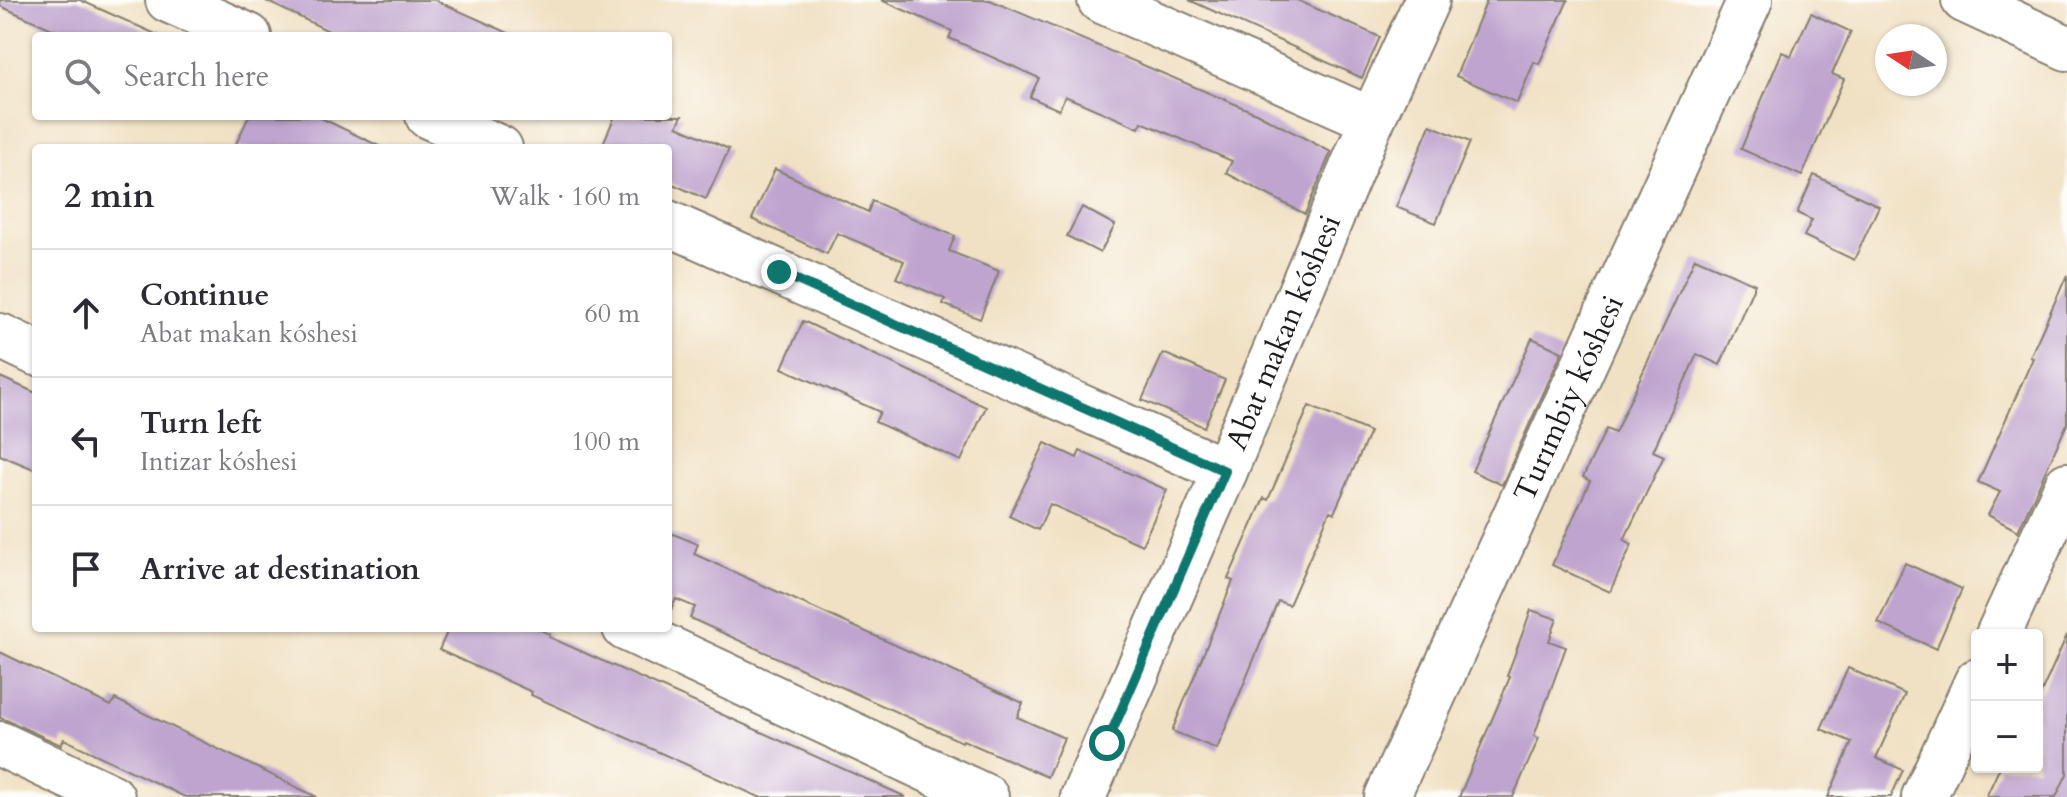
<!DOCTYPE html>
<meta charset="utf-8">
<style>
:root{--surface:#fff;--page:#f7f7f7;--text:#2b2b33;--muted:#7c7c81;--line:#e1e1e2}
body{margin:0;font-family:Cardo,serif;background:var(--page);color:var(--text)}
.controls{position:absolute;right:24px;bottom:24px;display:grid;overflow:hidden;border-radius:8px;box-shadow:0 2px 6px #0004}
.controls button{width:72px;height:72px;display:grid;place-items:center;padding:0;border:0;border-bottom:2px solid var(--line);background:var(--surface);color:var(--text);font:40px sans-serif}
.compass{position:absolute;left:1875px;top:24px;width:72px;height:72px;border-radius:50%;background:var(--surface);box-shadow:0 2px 6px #0004;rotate:282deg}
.stop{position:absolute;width:24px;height:24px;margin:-18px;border:6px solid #0f766e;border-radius:50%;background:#fff}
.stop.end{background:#0f766e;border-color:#fff;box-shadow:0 2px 8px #0008}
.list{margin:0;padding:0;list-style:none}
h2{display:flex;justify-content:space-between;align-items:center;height:104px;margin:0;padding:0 32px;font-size:34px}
h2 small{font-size:26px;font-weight:400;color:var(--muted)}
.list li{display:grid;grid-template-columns:52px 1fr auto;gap:24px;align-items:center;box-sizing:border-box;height:128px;padding:0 32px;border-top:2px solid var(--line)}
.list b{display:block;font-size:30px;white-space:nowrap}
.list p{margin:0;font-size:26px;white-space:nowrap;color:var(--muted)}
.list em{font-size:26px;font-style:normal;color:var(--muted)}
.icon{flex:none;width:44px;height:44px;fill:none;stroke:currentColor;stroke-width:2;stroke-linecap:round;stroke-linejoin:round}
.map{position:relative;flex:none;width:2067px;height:797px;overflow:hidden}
.search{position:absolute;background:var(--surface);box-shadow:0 2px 6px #0004;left:32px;top:32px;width:640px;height:88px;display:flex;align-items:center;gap:20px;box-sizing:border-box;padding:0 28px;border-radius:8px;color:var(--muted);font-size:30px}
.panel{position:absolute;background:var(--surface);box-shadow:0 2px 6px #0004;left:32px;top:144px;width:640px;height:488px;border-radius:8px}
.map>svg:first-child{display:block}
.building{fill:#bfa4cf}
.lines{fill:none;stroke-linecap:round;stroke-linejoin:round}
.minor-casing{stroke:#867e70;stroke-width:48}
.minor{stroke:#fff;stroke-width:44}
.route{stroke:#0f766e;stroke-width:10}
.labels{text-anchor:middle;stroke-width:6;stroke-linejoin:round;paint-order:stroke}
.street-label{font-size:30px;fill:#1c1c1c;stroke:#fdfcf7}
</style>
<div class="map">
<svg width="2067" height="797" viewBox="0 0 2067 797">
<rect width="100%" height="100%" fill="#fdfcf7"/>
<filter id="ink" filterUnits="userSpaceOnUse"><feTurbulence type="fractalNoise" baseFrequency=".0125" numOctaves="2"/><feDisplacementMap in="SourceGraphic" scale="16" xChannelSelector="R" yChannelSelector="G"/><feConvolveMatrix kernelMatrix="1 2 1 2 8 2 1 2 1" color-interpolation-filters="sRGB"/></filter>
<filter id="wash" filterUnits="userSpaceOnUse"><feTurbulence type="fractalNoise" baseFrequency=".006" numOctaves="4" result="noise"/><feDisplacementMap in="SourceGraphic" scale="32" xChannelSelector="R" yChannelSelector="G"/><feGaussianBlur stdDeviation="1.8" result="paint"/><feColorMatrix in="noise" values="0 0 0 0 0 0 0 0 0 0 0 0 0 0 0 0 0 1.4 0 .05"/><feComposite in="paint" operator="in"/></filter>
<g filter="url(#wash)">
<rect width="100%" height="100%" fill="#f1e1c4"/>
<g id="blocks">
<!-- building -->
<g class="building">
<polygon points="0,0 80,0 160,36 68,36 0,6"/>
<polygon points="264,0 435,0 515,36 339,36"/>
<polygon points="881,0 990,0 1256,113 1331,152 1305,214 1226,173 1232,161 1142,122 1139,128 1065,96 1059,110 1030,97 1039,78 949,38 952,31"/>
<polygon points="1189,0 1297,0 1380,37 1362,78"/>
<polygon points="1487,0 1568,0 1539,64 1534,62 1517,103 1456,76"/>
<polygon points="1811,13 1851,32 1832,74 1844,79 1802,176 1741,149 1782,52 1791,56"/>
<polygon points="249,116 317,116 383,148 234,148"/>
<polygon points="615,116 682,116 677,126 729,149 706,199 668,182 668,148 601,148"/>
<polygon points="1430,125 1470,142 1436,223 1396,207"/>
<polygon points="775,169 868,212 872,201 955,236 949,251 999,271 980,319 943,304 945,299 896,278 904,261 837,233 827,254 752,219"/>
<polygon points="1814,175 1879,206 1854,260 1804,236 1812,220 1797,213"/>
<polygon points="1082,207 1115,225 1100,253 1067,236"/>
<polygon points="1695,258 1755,284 1720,365 1697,354 1653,451 1664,456 1624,540 1632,544 1610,592 1552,565 1590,481 1583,477 1606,429 1615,433"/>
<polygon points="2067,275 2067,424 2018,531 1988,515 2000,492 1978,482 2033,358 2030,357"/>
<polygon points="803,321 986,407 961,461 875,422 880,412 782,368"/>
<polygon points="1532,338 1562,352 1502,485 1472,471"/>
<polygon points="1163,353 1225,380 1204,427 1142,400"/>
<polygon points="0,377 36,393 36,470 0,455"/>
<polygon points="1309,406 1370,432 1334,513 1330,511 1289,605 1278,601 1217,749 1172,731 1233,581 1228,579 1264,498 1268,500"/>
<polygon points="1045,443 1077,458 1080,451 1167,490 1142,545 1050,504 1038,530 1009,516"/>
<polygon points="668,532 698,544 694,554 1023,703 1017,717 1064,738 1047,777 963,740 962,742 690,618 695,607 676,599 668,616"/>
<polygon points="1905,563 1962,589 1936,649 1878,623"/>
<polygon points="1531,610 1557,619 1549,641 1566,647 1534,736 1539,738 1513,797 1459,797 1510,677 1507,676"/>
<polygon points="449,628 536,628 550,634 549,637 906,797 759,797 531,695 532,692 439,650"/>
<polygon points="2067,635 2067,774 2056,797 1986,797 2000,767 2037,767 2037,702"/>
<polygon points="0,652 111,706 115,699 317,797 185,797 64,739 61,745 6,720 0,718"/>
<polygon points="1848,668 1905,694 1876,758 1903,770 1891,797 1828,797 1852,742 1821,729"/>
</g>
</g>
</g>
<g filter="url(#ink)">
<use href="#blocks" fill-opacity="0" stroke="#867e70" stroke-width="2"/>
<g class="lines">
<!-- minor casing -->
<g class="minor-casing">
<g id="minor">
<polyline points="168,0 249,36"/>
<polyline points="1100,0 1372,120"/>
<polyline points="1964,0 2067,48"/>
<polyline points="428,116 500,148"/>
<polyline points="668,223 1225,471"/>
<polyline points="0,336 36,353"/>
<polyline points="625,628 986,797"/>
<polyline points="1998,635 2067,485"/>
<polyline points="0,744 112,797"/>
<path id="s1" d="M1083 797 1225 471 1372 120 1427 0"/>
<path id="s2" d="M1387 797 1750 0"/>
<polyline points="1924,797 1977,681"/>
</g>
</g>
<!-- minor -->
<use href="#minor" class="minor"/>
</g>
</g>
<g class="lines" filter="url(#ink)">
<!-- route -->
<polyline class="route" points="779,272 1225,471 1107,743"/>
</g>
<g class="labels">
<!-- street labels -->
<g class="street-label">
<text dy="10" stroke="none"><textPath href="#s1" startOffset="506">Abat makan kóshesi</textPath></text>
<text dy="10" stroke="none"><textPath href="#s2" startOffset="438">Turımbiy kóshesi</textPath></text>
</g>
</g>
</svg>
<div class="controls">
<button>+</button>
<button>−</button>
</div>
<svg class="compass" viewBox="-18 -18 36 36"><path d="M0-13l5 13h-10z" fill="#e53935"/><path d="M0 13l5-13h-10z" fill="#7c7c81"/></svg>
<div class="stop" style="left:1107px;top:743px"></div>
<div class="stop end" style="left:779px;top:272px"></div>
<div class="search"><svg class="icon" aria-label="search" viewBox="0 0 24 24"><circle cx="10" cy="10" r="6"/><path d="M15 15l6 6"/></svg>Search here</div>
<section class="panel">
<h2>2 min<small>Walk · 160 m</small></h2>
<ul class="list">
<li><svg class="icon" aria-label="ahead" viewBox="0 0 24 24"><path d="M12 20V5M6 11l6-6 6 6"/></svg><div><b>Continue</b><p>Abat makan kóshesi</p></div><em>60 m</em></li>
<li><svg class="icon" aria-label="left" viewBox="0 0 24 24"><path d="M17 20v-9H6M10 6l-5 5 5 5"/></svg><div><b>Turn left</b><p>Intizar kóshesi</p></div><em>100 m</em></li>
<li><svg class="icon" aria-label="arrive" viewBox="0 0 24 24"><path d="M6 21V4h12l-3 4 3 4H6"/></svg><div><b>Arrive at destination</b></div></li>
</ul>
</section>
</div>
